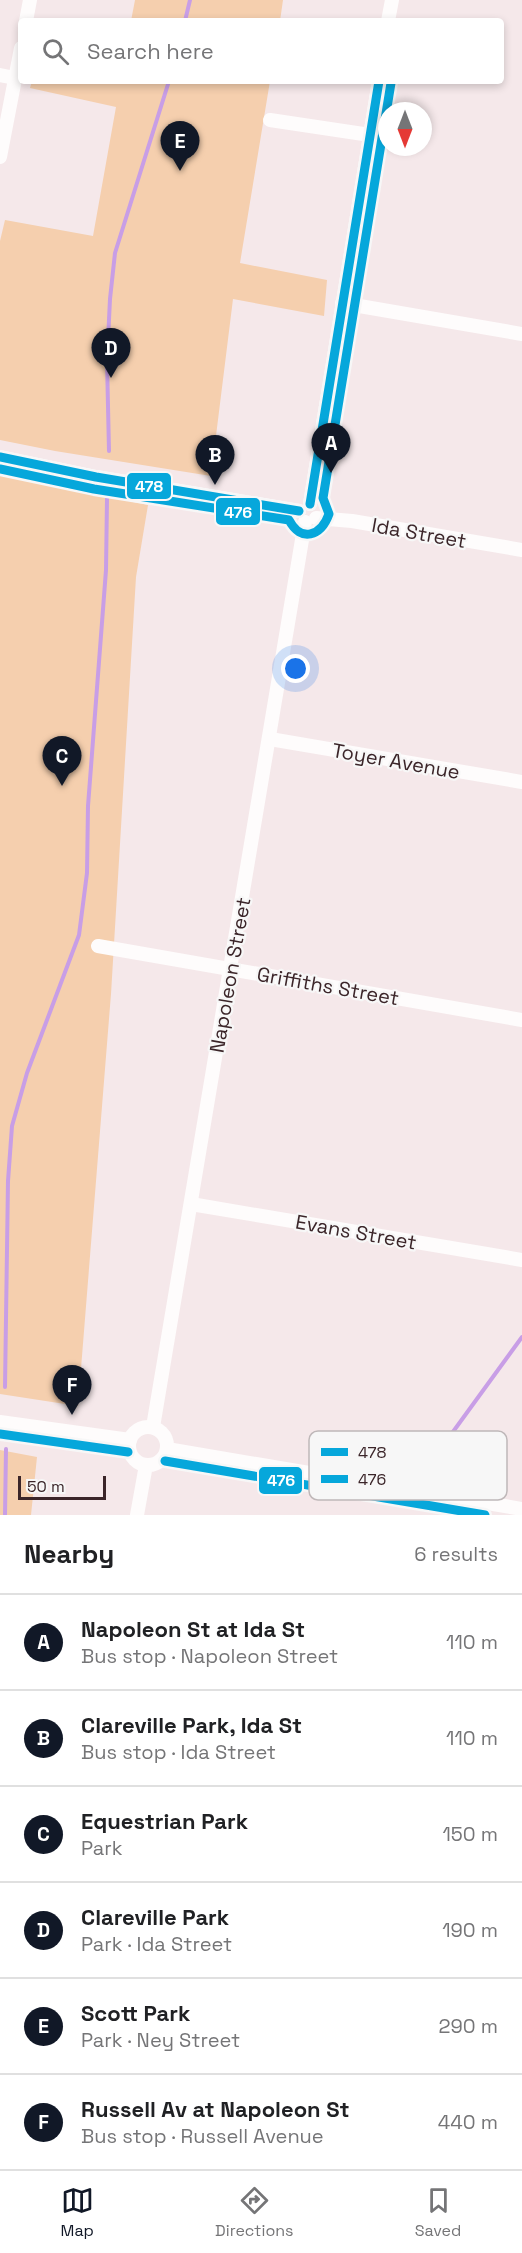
<!DOCTYPE html>
<meta charset="utf-8">
<style>
:root{--surface:#fff;--page:#f6f6f6;--text:#202124;--muted:#757577;--line:#e0e0e0;--accent:#111827}
body{margin:0;font-family:"Space Grotesk",sans-serif;background:var(--page);color:var(--text)}
.compass{position:absolute;left:378px;top:102px;width:54px;height:54px;border-radius:50%;background:var(--surface);box-shadow:0 3px 9px #0003;rotate:180deg}
.scale{position:absolute;left:18px;bottom:15px;width:88px;box-sizing:border-box;padding-left:6px;border:3px solid #3b2529;border-top:0;font-size:16px;line-height:21px;white-space:nowrap;color:#3b2529;-webkit-text-stroke:4px #f7f7f7;paint-order:stroke}
.you{position:absolute;left:296px;top:669px;width:21px;height:21px;margin:-15px;border:4px solid #fff;border-radius:50%;background:#1a73e8;box-shadow:0 0 0 9px #1a73e833}
.badge{display:grid;place-items:center;width:39px;height:39px;border-radius:50%;background:var(--accent);color:#fff;font-size:20px;font-weight:700}
.pin{position:absolute;translate:-50% -50px;filter:drop-shadow(0 2px 3px #0008)}
.pin::after{content:'';position:absolute;top:32px;width:21px;height:18px;background:inherit;clip-path:polygon(0 0,100% 0,50% 100%)}
.list{margin:0;padding:0;list-style:none}
h2{display:flex;justify-content:space-between;align-items:center;height:78px;margin:0;padding:0 24px;font-size:26px}
h2 small{font-size:20px;font-weight:400;color:var(--muted)}
.list li{display:grid;grid-template-columns:39px 1fr auto;gap:18px;align-items:center;box-sizing:border-box;height:96px;padding:0 24px;border-top:2px solid var(--line)}
.list b{display:block;font-size:22px;white-space:nowrap}
.list p{margin:0;font-size:20px;white-space:nowrap;color:var(--muted)}
.list em{font-size:20px;font-style:normal;color:var(--muted)}
.icon{flex:none;width:33px;height:33px;fill:none;stroke:currentColor;stroke-width:2;stroke-linecap:round;stroke-linejoin:round}
.map{position:relative;flex:none;width:522px;height:1515px;overflow:hidden}
.search{position:absolute;background:var(--surface);box-shadow:0 3px 9px #0003;left:18px;right:18px;top:18px;height:66px;display:flex;align-items:center;gap:15px;box-sizing:border-box;padding:0 21px;border-radius:6px;color:var(--muted);font-size:22px}
.sheet{height:654px;background:var(--surface)}
nav{display:flex;justify-content:space-around;align-items:center;box-sizing:border-box;height:84px;border-top:2px solid var(--line);background:var(--surface);font-size:16px;color:var(--muted)}
nav a{display:grid;justify-items:center;gap:3px}
nav .on{color:var(--accent)}
.map>svg:first-child{display:block}
.green{fill:#f5cfae}
.lines{fill:none;stroke-linecap:round;stroke-linejoin:round}
.stream{stroke:#c89ee6;stroke-width:4}
.minor{stroke:#fefcfc;stroke-width:14}
.bus-1-casing{stroke:#f7f7f7;stroke-width:14}
.bus-2-casing{stroke:#f7f7f7;stroke-width:14}
.bus-1{stroke:#06a7db;stroke-width:9}
.bus-2{stroke:#06a7db;stroke-width:9}
.labels{text-anchor:middle;stroke-width:4.5;stroke-linejoin:round;paint-order:stroke}
.street-label{font-size:20px;fill:#3b2529;stroke:#f7f7f7}
.key{fill:#f7f7f7;stroke:#bfb8b9;stroke-width:1.5}
.key-label{font-size:16px;fill:#3b2529}
.line-badge{stroke:#f7f7f7;stroke-width:2}
.badge-label{font-size:16px;text-anchor:middle;font-weight:bold;fill:#fff}
</style>
<div class="map">
<svg width="522" height="1515" viewBox="0 0 522 1515">
<rect width="100%" height="100%" fill="#f5e8ea"/>
<!-- green -->
<g class="green">
<polygon points="135,0 283,0 280,21 131,21"/>
<polygon points="32,81 270,81 240,263 327,280 324,316 233,299 211,476 55,451 0,440 0,241 5,220 93,236 116,107 30,88"/>
<polygon points="0,475 148,505 136,577 111,994 78,1406 0,1394"/>
<polygon points="0,1450 37,1457 31,1515 0,1515"/>
</g>
<g class="lines">
<!-- stream -->
<g class="stream">
<polyline points="185,21 190,0"/>
<polyline points="109,451 107,361 110,299 115,253 169,81"/>
<polyline points="5,1387 8,1181 12,1126 27,1073 79,935 87,873 88,806 106,570 107,499"/>
<polyline points="431,1462 522,1337"/>
<polyline points="5,1515 6,1449"/>
</g>
<!-- minor -->
<g class="minor">
<polyline points="26,21 30,0"/>
<polyline points="388,21 392,0"/>
<polyline points="0,75 15,78"/>
<polyline points="270,120 370,135"/>
<polyline points="0,157 21,48"/>
<polyline points="342,303 522,334"/>
<polyline points="0,457 96,477 299,511"/>
<polyline points="310,504 379,81"/>
<polyline points="316,518 352,521 522,550"/>
<polyline points="270,739 522,782"/>
<polyline points="98,946 522,1020"/>
<polyline points="191,1204 522,1260"/>
<polyline points="0,1422 130,1440"/>
<polyline points="153,1427 305,522"/>
<circle cx="148" cy="1446" r="19"/>
<polyline points="167,1449 522,1509"/>
<polyline points="137,1515 146,1465"/>
</g>
<!-- bus-1 casing -->
<g class="bus-1-casing">
<g id="bus-1">
<polyline points="0,457 96,477 299,511"/>
<polyline points="310,504 379,81"/>
</g>
</g>
<!-- bus-2 casing -->
<g class="bus-2-casing">
<g id="bus-2">
<path d="M0 469 94 489 289 520C301 543 321 536 329 514L323 498 391 83"/>
<polyline points="0,1434 128,1452"/>
<polyline points="165,1461 485,1515"/>
</g>
</g>
<!-- bus-1 -->
<use href="#bus-1" class="bus-1"/>
<!-- bus-2 -->
<use href="#bus-2" class="bus-2"/>
</g>
<g class="labels">
<!-- street labels -->
<g class="street-label">
<text transform="translate(419 533) rotate(10)" y="7">Ida Street</text>
<text transform="translate(396 761) rotate(10)" y="7">Toyer Avenue</text>
<text transform="translate(230 975) rotate(-80)" y="7">Napoleon Street</text>
<text transform="translate(328 986) rotate(10)" y="7">Griffiths Street</text>
<text transform="translate(356 1232) rotate(10)" y="7">Evans Street</text>
</g>
</g>
<!-- legend -->
<rect x="309" y="1431" width="198" height="69" rx="9" class="key"/>
<rect x="321" y="1448" width="27" height="8" fill="#06a7db"/>
<rect x="321" y="1475" width="27" height="8" fill="#06a7db"/>
<g class="key-label">
<text x="358" y="1458">478</text>
<text x="358" y="1485">476</text>
</g>
<g class="line-badge">
<rect x="126" y="472" width="46" height="28" rx="6" fill="#06a7db"/>
<rect x="215" y="497" width="46" height="29" rx="6" fill="#06a7db"/>
<rect x="258" y="1466" width="45" height="29" rx="6" fill="#06a7db"/>
</g>
<g class="badge-label">
<text x="149" y="492">478</text>
<text x="238" y="518">476</text>
<text x="281" y="1486">476</text>
</g>
</svg>
<svg class="compass" viewBox="-18 -18 36 36"><path d="M0-13l5 13h-10z" fill="#e53935"/><path d="M0 13l5-13h-10z" fill="#757577"/></svg>
<div class="scale">50 m</div>
<div class="you"></div>
<div class="pin badge" style="left:331px;top:473px">A</div>
<div class="pin badge" style="left:215px;top:485px">B</div>
<div class="pin badge" style="left:62px;top:786px">C</div>
<div class="pin badge" style="left:111px;top:378px">D</div>
<div class="pin badge" style="left:180px;top:171px">E</div>
<div class="pin badge" style="left:72px;top:1415px">F</div>
<div class="search"><svg class="icon" aria-label="search" viewBox="0 0 24 24"><circle cx="10" cy="10" r="6"/><path d="M15 15l6 6"/></svg>Search here</div>
</div>
<section class="sheet">
<h2>Nearby<small>6 results</small></h2>
<ul class="list">
<li><span class="badge">A</span><div><b>Napoleon St at Ida St</b><p>Bus stop · Napoleon Street</p></div><em>110 m</em></li>
<li><span class="badge">B</span><div><b>Clareville Park, Ida St</b><p>Bus stop · Ida Street</p></div><em>110 m</em></li>
<li><span class="badge">C</span><div><b>Equestrian Park</b><p>Park</p></div><em>150 m</em></li>
<li><span class="badge">D</span><div><b>Clareville Park</b><p>Park · Ida Street</p></div><em>190 m</em></li>
<li><span class="badge">E</span><div><b>Scott Park</b><p>Park · Ney Street</p></div><em>290 m</em></li>
<li><span class="badge">F</span><div><b>Russell Av at Napoleon St</b><p>Bus stop · Russell Avenue</p></div><em>440 m</em></li>
</ul>
</section>
<nav>
<a class="on"><svg class="icon" aria-label="map" viewBox="0 0 24 24"><path d="M3 6l6-2 6 2 6-2v14l-6 2-6-2-6 2zM9 4v14M15 6v14"/></svg>Map</a>
<a><svg class="icon" aria-label="directions" viewBox="0 0 24 24"><path d="M12 3l9 9-9 9-9-9zM9 14v-3h6M13 9l2 2-2 2"/></svg>Directions</a>
<a><svg class="icon" aria-label="saved" viewBox="0 0 24 24"><path d="M7 4h10v16l-5-4-5 4z"/></svg>Saved</a>
</nav>
